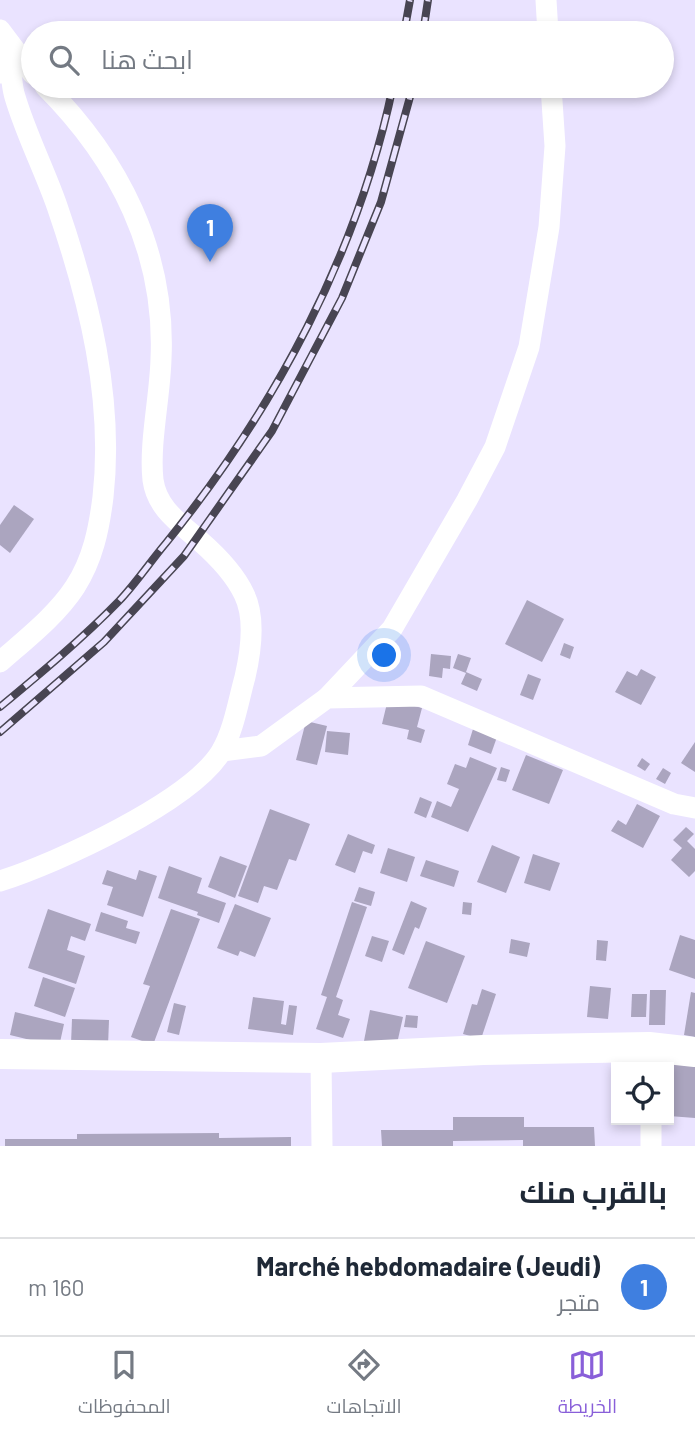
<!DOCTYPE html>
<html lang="ar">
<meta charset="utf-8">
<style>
:root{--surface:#fff;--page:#f2f2f3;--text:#1f2937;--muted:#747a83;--line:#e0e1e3;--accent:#895fd9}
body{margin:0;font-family:Barlow,Cairo,sans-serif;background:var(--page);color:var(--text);direction:rtl}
.controls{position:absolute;right:21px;bottom:21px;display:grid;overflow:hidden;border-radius:0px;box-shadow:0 4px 10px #0003}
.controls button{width:63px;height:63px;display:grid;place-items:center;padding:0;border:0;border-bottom:2px solid var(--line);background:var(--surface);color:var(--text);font:35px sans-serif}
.you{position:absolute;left:385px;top:656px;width:24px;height:24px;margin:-18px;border:5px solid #fff;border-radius:50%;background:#1a73e8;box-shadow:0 0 0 10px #1a73e833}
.badge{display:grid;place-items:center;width:46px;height:46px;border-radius:50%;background:var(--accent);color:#fff;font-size:23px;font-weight:700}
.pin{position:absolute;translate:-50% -58px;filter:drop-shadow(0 2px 4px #0008)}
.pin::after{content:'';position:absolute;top:37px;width:24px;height:21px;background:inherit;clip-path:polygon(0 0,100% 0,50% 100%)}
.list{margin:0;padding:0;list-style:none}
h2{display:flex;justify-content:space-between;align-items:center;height:91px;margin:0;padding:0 28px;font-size:30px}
h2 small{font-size:23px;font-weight:400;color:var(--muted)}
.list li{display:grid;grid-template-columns:46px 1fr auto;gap:21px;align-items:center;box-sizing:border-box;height:98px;padding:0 28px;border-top:2px solid var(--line)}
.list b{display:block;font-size:26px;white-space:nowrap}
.list p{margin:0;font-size:23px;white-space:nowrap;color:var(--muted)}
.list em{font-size:23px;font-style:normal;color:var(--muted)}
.icon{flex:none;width:38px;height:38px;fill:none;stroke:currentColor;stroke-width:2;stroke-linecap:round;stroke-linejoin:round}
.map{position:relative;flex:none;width:695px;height:1146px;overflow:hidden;direction:ltr}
.search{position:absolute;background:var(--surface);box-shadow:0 4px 10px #0003;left:21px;right:21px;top:21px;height:77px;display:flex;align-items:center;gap:18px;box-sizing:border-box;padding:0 24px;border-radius:38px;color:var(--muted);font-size:26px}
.sheet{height:189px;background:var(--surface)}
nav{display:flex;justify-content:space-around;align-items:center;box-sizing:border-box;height:98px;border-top:2px solid var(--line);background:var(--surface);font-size:19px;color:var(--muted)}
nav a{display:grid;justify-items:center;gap:4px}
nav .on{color:var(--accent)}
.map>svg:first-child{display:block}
.building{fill:#aba5bf}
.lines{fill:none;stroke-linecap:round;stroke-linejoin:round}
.minor{stroke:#fff;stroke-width:21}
.secondary{stroke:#fff;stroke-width:30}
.rail-casing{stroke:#484552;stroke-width:8}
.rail{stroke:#eae3ff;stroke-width:5;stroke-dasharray:16;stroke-linecap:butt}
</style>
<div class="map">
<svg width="695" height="1146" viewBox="0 0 695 1146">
<rect width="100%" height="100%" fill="#eae3ff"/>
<!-- building -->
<g class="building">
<polygon points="14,505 34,519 10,553 0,545 0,525"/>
<polygon points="527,600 564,619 542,662 505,644"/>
<polygon points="564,643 574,647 570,659 560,655"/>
<polygon points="431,654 451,656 450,669 443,668 442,678 429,676"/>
<polygon points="458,654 471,658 466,672 482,679 477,691 461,684 466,673 453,668"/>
<polygon points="641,669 656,677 641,705 615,692 627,671 637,676"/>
<polygon points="528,674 541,679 533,700 520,695"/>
<polygon points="388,699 422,708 417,727 425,730 421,743 407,739 409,730 382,724"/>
<polygon points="306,721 327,726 317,765 296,760"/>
<polygon points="473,729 497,737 491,754 468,745"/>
<polygon points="327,731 350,733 348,755 325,752"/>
<polygon points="695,742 695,772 681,763"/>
<polygon points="526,755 563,770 549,804 512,790"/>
<polygon points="470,757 497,768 468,832 431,817 437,801 451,807 459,789 447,784 455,764 466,768"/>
<polygon points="642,758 650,764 645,771 637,766"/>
<polygon points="501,767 510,770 506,782 497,780"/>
<polygon points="663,768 671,773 665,784 656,779"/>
<polygon points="420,797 432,802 426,818 414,813"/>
<polygon points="637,804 660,816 643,848 611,831 618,820 626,825"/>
<polygon points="270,809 310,824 296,861 289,859 277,890 264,886 258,903 238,896"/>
<polygon points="686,827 694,834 687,841 695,849 695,871 689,877 671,860 682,848 673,840"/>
<polygon points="348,834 375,845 372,854 363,851 355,873 335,865"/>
<polygon points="492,845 520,857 506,893 477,882"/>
<polygon points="388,848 415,857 407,882 380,873"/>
<polygon points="533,854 560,863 550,891 524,883"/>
<polygon points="220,856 247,866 235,898 208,887"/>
<polygon points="426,860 459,871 454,887 420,876"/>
<polygon points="169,866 202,878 197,893 226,903 219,923 197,915 198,912 158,898"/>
<polygon points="107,870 136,880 139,870 157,876 143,917 107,905 113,887 102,884"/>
<polygon points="359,887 375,892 371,906 354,901"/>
<polygon points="411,901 427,908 419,929 415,927 404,955 392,950"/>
<polygon points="352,902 367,907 336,997 343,1000 338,1015 350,1019 343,1038 316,1029 327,997 321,995"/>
<polygon points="463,902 472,903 471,915 462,914"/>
<polygon points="235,904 271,918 255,957 240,951 238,956 217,948"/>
<polygon points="48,909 91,924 85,941 71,936 67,950 85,956 76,984 28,968"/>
<polygon points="171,909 200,919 153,1045 131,1037 150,986 143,984"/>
<polygon points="101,912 128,921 126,928 140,932 136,944 95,931"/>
<polygon points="680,935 695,940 695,979 669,970"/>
<polygon points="372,936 389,941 382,962 365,956"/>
<polygon points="511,939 530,943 527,957 509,953"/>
<polygon points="597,940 608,941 606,961 596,960"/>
<polygon points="426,941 465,956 447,1003 408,988"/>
<polygon points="43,977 75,988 65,1017 34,1006"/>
<polygon points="590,986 611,988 608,1019 587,1017"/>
<polygon points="482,989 496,994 481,1039 463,1034 472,1004 477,1005"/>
<polygon points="650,990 666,990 665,1025 649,1025"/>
<polygon points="691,992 695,993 695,1037 684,1035"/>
<polygon points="632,994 647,994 646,1017 631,1017"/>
<polygon points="253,997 284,1001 281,1024 286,1025 289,1005 297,1006 293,1035 248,1029"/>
<polygon points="174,1003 186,1006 179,1035 167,1032"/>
<polygon points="370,1010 403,1017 396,1048 364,1041"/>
<polygon points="15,1012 64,1024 59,1047 10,1035"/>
<polygon points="406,1015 418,1016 417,1028 404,1027"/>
<polygon points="72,1019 109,1020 108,1046 71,1044"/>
<polygon points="671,1059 695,1060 695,1118 669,1116"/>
<polygon points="453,1117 524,1117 524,1127 594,1127 595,1146 523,1146 523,1140 453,1141 453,1146 382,1146 381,1130 453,1130"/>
<polygon points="219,1133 219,1138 291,1137 291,1146 5,1146 5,1139 77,1139 77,1134"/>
</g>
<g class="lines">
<!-- minor -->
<g class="minor">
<polyline points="546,0 548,33"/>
<polyline points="0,30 33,74"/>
<path d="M0 73 10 44C11 61 10 81 15 97 26 134 44 169 57 206 89 299 114 398 103 497 99 529 93 559 75 587 56 616 26 639 0 662"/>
<polyline points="327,698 392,629 467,500 495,447 529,347 549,227 555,146 551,86"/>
<polyline points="222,751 261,746 327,698 421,696 674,804 695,808"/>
<path d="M0 881C57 863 190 802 221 752 234 730 238 702 245 677 251 651 256 618 244 594 235 575 216 555 200 541 180 523 157 509 153 480 149 444 160 397 161 359 166 252 119 160 45 86"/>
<polyline points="321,1058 322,1146"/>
<polyline points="651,1120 651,1146"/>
</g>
<!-- secondary -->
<polyline class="secondary" points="0,1054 321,1058 483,1050 649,1047 695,1052"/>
<!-- rail casing -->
<g class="rail-casing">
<g id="rail">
<polyline points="404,33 410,0"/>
<polyline points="423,33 428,0"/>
<path d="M0 707C41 673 82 639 119 601 136 583 150 562 166 543 274 410 358 254 393 86"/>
<polyline points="0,732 104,642 184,556 272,431 342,298 381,202 413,86"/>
</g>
</g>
<!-- rail -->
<use href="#rail" class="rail"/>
</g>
</svg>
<div class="controls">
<button><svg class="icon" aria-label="locate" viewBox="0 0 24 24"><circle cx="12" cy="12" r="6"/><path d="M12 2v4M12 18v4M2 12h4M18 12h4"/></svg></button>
</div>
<div class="you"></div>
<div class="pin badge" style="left:210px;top:262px;background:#3f7fe0">1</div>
<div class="search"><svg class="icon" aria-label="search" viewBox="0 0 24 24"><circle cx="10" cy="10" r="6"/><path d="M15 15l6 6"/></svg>ابحث هنا</div>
</div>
<section class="sheet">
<h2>بالقرب منك<small></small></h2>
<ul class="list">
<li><span class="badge" style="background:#3f7fe0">1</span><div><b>Marché hebdomadaire (Jeudi)</b><p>متجر</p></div><em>160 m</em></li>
</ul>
</section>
<nav>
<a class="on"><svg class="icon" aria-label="map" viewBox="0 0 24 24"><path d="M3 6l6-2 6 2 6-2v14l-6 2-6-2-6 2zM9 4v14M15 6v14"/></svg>الخريطة</a>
<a><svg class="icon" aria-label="directions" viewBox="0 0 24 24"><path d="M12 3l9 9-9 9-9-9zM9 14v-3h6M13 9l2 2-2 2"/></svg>الاتجاهات</a>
<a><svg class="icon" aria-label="saved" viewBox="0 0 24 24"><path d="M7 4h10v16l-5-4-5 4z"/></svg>المحفوظات</a>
</nav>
